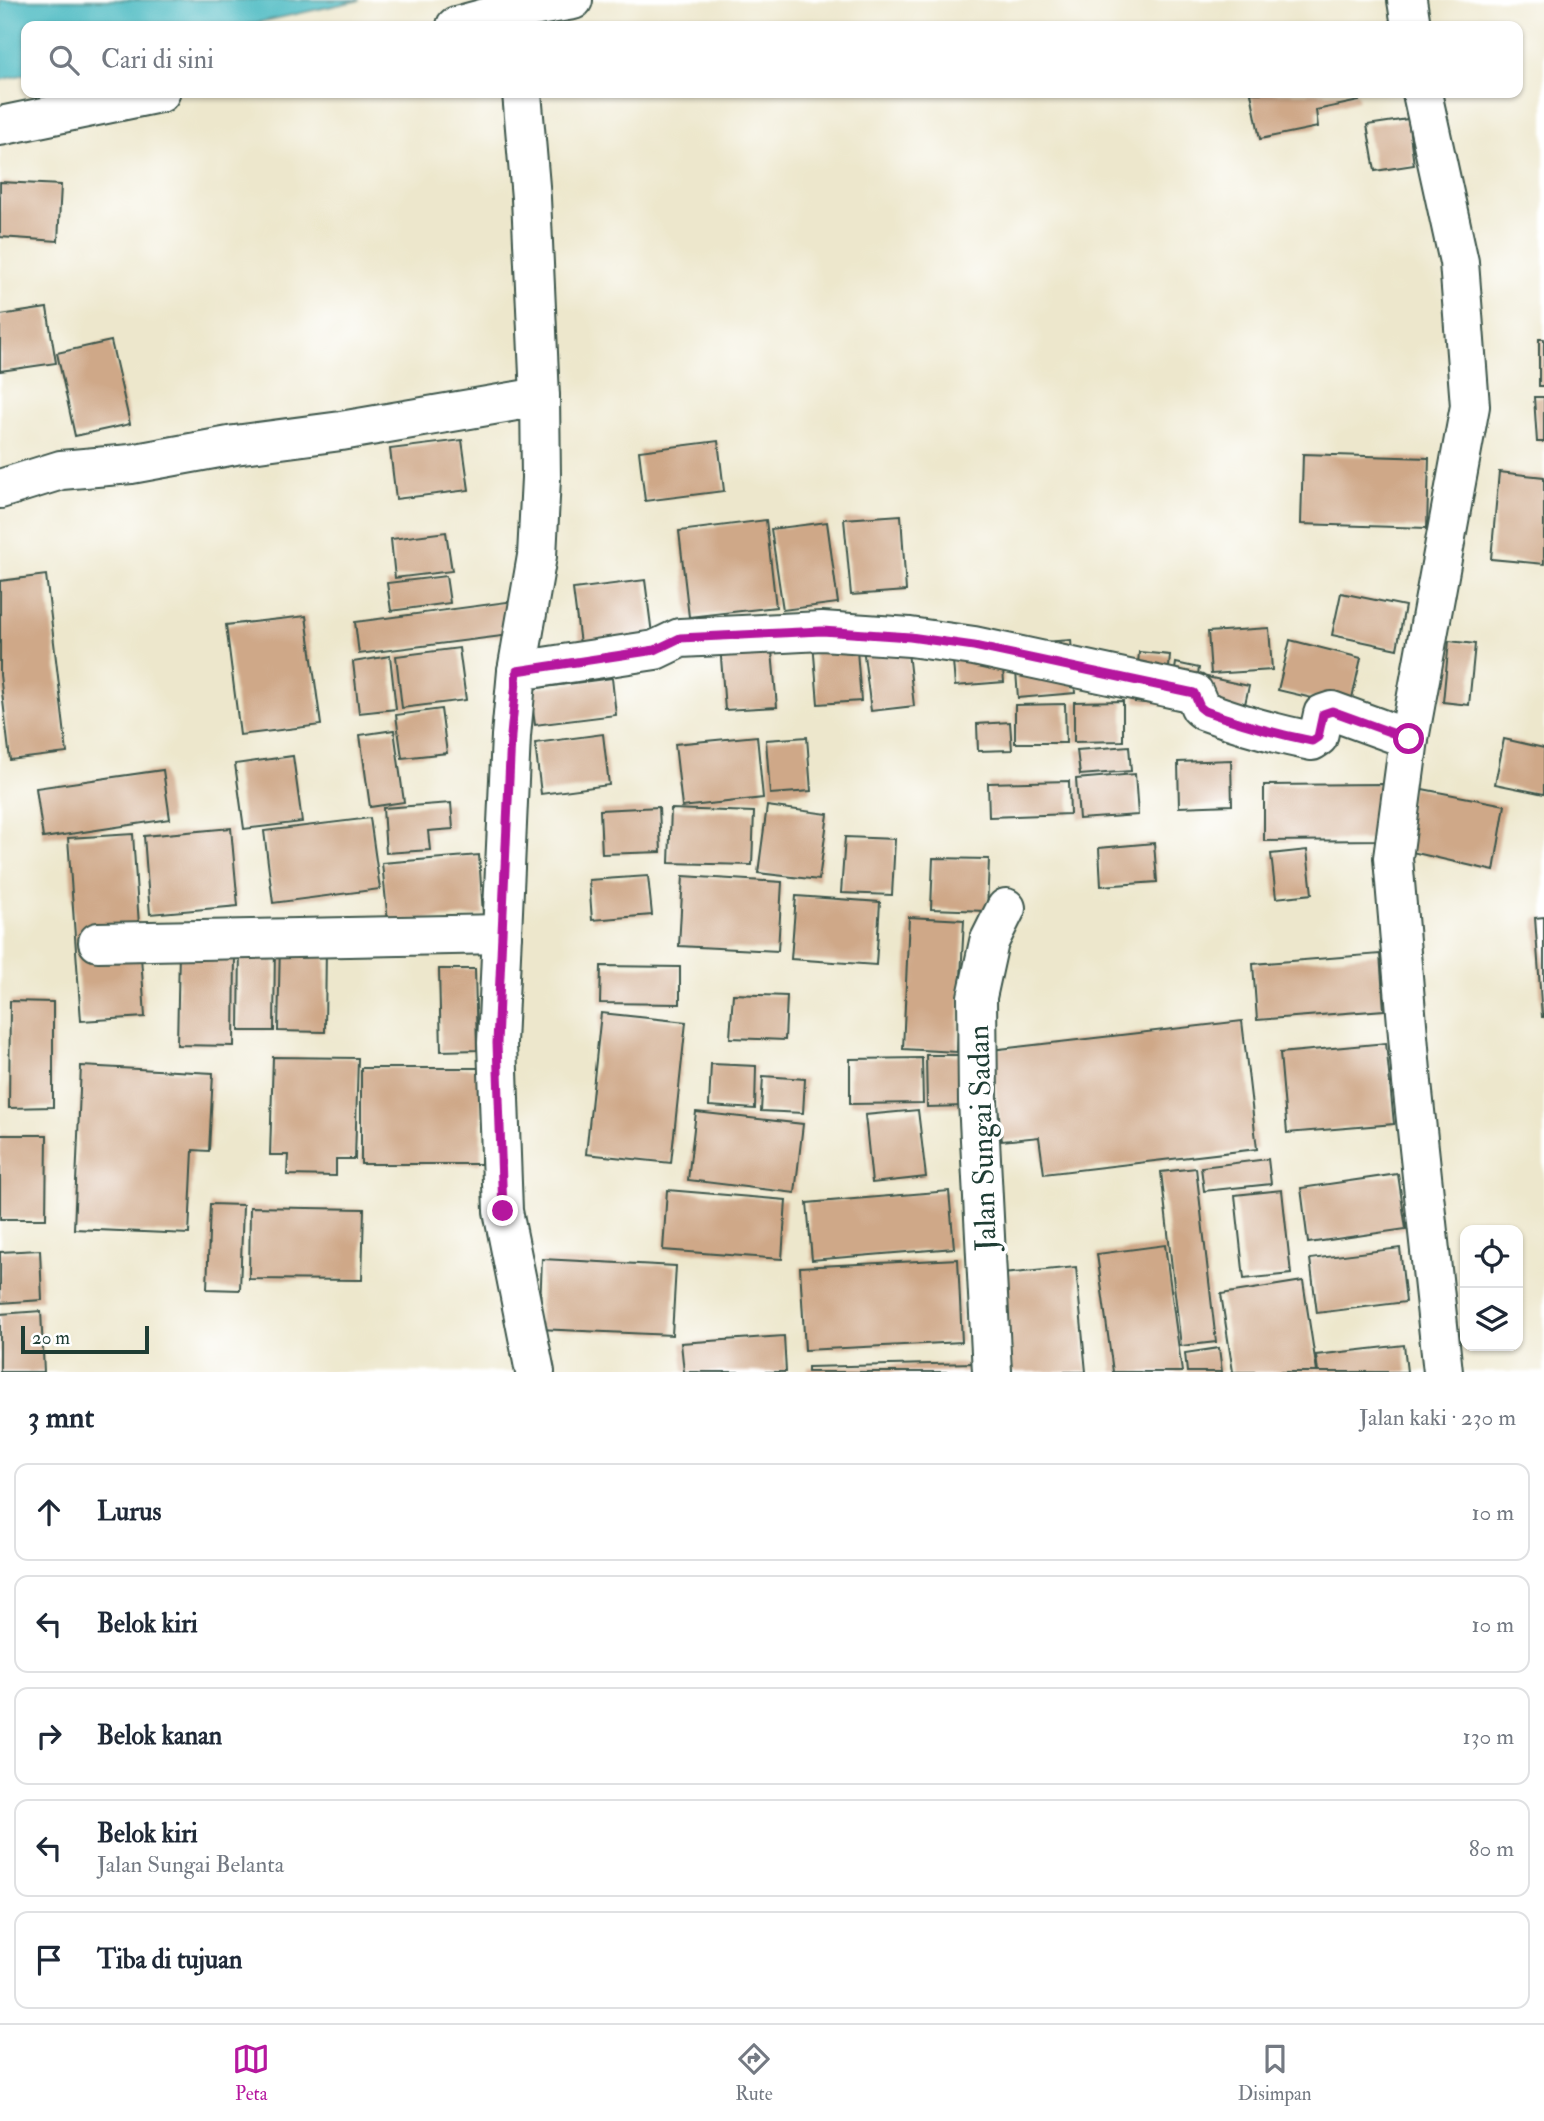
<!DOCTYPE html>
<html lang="id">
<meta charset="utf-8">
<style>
:root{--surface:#fff;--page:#f2f2f3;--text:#1f2937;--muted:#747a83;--line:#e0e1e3;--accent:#b5179e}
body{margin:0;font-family:"IM FELL Double Pica",serif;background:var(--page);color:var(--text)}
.controls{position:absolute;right:21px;bottom:21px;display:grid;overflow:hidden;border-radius:14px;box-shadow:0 2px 5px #0004}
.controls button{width:63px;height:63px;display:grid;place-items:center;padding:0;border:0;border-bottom:2px solid var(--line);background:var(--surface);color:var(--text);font:35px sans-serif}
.scale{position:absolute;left:21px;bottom:18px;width:128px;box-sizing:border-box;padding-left:7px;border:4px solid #1f3d34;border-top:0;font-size:19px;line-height:24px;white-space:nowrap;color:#1f3d34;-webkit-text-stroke:5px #fff;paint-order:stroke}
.stop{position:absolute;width:21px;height:21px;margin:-16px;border:5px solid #b5179e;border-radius:50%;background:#fff}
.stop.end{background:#b5179e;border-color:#fff;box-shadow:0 2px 7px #0008}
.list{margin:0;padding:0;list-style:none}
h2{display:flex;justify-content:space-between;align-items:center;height:91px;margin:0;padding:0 28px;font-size:30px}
h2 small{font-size:23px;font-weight:400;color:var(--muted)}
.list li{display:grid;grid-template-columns:46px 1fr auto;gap:21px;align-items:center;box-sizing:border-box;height:98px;margin:0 14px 14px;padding:0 14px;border:2px solid var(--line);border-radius:14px}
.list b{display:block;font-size:26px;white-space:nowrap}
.list p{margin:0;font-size:23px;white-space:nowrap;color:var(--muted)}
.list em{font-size:23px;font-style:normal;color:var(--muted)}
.icon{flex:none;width:38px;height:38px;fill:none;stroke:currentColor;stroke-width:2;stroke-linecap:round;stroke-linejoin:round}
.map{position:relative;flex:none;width:1544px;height:1372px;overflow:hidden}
.search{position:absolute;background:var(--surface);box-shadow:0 2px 5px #0004;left:21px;right:21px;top:21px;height:77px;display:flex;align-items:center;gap:18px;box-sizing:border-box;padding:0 24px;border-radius:14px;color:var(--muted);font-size:26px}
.sheet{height:651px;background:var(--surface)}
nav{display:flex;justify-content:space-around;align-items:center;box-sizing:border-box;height:98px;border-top:2px solid var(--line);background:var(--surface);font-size:19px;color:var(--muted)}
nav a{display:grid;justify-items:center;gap:4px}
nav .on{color:var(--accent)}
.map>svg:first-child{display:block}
.water{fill:#4ab9c1;stroke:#347b7a;stroke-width:2}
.building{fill:#cfa888}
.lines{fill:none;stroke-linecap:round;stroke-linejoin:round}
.minor-casing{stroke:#3e564b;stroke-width:42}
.minor{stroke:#fff;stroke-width:38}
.route{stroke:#b5179e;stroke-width:9}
.labels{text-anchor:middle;stroke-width:7;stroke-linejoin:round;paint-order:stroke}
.street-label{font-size:30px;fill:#1f3d34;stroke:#fff}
</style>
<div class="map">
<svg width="1544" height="1372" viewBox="0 0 1544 1372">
<rect width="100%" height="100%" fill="#fff"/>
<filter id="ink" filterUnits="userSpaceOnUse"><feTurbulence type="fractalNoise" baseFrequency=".0143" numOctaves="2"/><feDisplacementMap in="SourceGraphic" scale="14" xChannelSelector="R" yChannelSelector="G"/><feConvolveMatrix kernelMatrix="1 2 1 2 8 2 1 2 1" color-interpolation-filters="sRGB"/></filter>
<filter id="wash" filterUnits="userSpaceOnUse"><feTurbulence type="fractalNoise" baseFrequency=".00686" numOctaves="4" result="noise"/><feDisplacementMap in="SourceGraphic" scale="28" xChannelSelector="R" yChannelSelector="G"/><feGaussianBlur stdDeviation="1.57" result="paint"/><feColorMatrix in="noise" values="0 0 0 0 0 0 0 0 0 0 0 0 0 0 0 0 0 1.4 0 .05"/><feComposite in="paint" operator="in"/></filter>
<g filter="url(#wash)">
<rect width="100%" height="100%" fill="#ede7cc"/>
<!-- water -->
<polygon class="water" points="0,0 360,0 242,26 26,26 26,74 0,80"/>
<g id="blocks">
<!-- building -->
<g class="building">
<polygon points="1251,93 1357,93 1359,101 1316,110 1318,127 1260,139"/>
<polygon points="1408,119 1414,165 1375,171 1367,125"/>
<polygon points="0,182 61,185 58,241 0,237"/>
<polygon points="47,308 56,363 0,371 0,315"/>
<rect x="1539" y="339" width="5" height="47"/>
<polygon points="111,341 130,424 75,436 57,353"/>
<polygon points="1534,397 1544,397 1544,442 1537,442"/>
<polygon points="462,440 469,490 396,499 390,449"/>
<polygon points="718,441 724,491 645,501 639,451"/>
<polygon points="1303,454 1429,458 1427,528 1301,524"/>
<polygon points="1499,472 1544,477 1544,564 1491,559"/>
<polygon points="901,515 906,591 851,595 844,519"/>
<polygon points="766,520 776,607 689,617 679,531"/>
<polygon points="827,522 838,603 783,610 771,529"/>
<polygon points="446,532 452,571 395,578 391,539"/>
<polygon points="46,575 67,753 10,760 0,675 0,581"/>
<polygon points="446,576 450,603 391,611 387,583"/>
<polygon points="645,580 652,634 580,644 573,589"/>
<polygon points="1341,593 1405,606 1397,649 1332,635"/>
<polygon points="514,601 518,634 359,654 355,622"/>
<polygon points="306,616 321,725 240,735 226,625"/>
<polygon points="1269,628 1272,670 1211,674 1208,632"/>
<polygon points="1000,632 1004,682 955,686 951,636"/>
<polygon points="906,634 914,706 871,711 862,639"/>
<polygon points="856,638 861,701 818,704 813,642"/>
<polygon points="771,640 777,707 725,710 720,644"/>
<polygon points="1071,640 1075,693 1018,698 1014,644"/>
<polygon points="1290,640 1361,658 1350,707 1278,690"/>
<polygon points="1449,641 1475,644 1469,705 1443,702"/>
<polygon points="459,648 466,700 402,708 396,656"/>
<polygon points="1139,652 1170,655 1166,705 1135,702"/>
<polygon points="390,656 396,709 359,713 353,662"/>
<polygon points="1176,663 1199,668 1194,701 1171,696"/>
<polygon points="1207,677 1249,686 1238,736 1197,728"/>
<polygon points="612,678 616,715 535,725 530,689"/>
<polygon points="1123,701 1123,741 1074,742 1074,702"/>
<polygon points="1065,704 1066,743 1015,743 1015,705"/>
<polygon points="441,709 447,753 402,758 396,715"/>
<polygon points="1010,722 1012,750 978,751 977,724"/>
<polygon points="394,730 404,802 370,807 360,735"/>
<polygon points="603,734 609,785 541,794 535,743"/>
<polygon points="757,736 763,798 682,807 675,744"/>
<polygon points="807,737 811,791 770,794 766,740"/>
<polygon points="1504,739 1544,748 1544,794 1495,784"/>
<polygon points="1129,746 1131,771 1080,775 1077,750"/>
<polygon points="293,756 302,822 244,829 235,764"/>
<polygon points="1231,760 1232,805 1179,807 1178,762"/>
<polygon points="163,770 170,819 43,838 36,788"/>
<polygon points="1135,774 1138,815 1079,819 1076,779"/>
<polygon points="1069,781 1070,814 989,817 988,783"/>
<polygon points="1383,784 1384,840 1264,841 1264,785"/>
<polygon points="1412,787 1505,805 1494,871 1399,849"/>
<polygon points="451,803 453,829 428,831 430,850 386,853 383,808"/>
<polygon points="767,806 828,814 819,880 758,873"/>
<polygon points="659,807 661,852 602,854 600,810"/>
<polygon points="671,809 754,812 752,865 669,863"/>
<polygon points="370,818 380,889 273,903 264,831"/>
<polygon points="231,828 238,906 150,914 144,836"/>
<polygon points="133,834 145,1017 81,1021 68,838"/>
<polygon points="845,837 895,839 892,895 841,893"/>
<polygon points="1154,843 1157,882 1101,886 1099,848"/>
<polygon points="1307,850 1312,894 1276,898 1271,854"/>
<polygon points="479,855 483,915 388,922 382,863"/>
<polygon points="933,858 989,859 987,911 931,909"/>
<polygon points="648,876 652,915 592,920 589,880"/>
<polygon points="683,876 782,882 778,951 679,946"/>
<polygon points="796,896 880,902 876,965 791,959"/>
<polygon points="909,917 964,920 957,1052 903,1049"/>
<polygon points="1544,917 1544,1017 1542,1017 1535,918"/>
<polygon points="240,945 275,946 274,1031 239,1031"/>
<polygon points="280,945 326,946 325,1032 278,1031"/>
<polygon points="179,952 235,953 234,1046 177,1045"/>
<polygon points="1380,954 1384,1010 1257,1020 1253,964"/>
<polygon points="601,966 680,967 680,1004 600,1003"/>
<polygon points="439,969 475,969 477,1050 441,1051"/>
<polygon points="733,994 787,996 785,1040 730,1038"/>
<polygon points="10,1001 53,1002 53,1107 9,1108"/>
<polygon points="601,1013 686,1022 671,1163 586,1154"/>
<polygon points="1242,1021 1257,1149 1044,1174 1039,1137 1002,1141 991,1050"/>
<polygon points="1386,1043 1394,1124 1287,1133 1280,1053"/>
<polygon points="926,1055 966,1055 966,1106 927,1107"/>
<polygon points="273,1057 358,1058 355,1159 336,1159 336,1176 287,1175 288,1155 270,1155"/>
<polygon points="922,1058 923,1103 850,1104 850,1059"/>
<polygon points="711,1064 756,1066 755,1109 709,1106"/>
<polygon points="81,1066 213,1073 209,1151 193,1150 189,1234 74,1229"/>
<rect x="361" y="1068" width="120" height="96"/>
<polygon points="763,1076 805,1079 803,1113 761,1111"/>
<polygon points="918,1110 926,1177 872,1183 865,1115"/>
<polygon points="696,1112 803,1124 795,1193 688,1180"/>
<polygon points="0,1135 47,1135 46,1219 0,1219"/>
<polygon points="1268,1159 1271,1184 1204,1191 1201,1167"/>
<polygon points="1196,1168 1216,1342 1181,1346 1161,1172"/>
<polygon points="1398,1174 1406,1229 1308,1243 1301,1188"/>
<polygon points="667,1190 786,1200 782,1259 663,1250"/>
<polygon points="1282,1190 1291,1274 1244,1279 1235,1195"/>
<polygon points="949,1191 954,1248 812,1260 807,1203"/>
<polygon points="210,1204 243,1205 240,1290 207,1289"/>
<polygon points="250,1207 364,1209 362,1280 249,1279"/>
<polygon points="1165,1245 1182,1372 1113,1372 1097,1254"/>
<polygon points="1400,1248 1406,1302 1317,1313 1310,1259"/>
<polygon points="40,1250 42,1300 0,1303 0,1252"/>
<polygon points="542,1259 676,1266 672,1335 539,1329"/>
<polygon points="958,1259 962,1342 805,1350 800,1267"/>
<polygon points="1076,1267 1086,1372 1012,1372 1002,1274"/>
<polygon points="1303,1281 1317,1372 1233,1372 1221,1294"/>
<polygon points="41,1311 44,1372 0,1372 0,1314"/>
<polygon points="784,1336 786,1372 684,1372 681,1343"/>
<polygon points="1404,1345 1407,1372 1318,1372 1316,1355"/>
<polygon points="1219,1348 1222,1372 1187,1372 1185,1353"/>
<polygon points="973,1363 973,1372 808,1372 808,1367"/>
</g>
</g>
</g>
<g filter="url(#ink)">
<use href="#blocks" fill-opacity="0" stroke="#3e564b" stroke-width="2"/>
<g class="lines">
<!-- minor casing -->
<g class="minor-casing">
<g id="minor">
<polyline points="1407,0 1411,26"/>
<polyline points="456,26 515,10 573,0"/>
<polyline points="522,93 531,198 540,397 541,478 537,556 517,671 511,736 497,1043 503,1211 535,1372"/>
<polyline points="1422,93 1459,262 1470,406 1409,739 1393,858 1412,1083 1443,1372"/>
<polyline points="0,126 160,93"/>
<polyline points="0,489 61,470 131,464 235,445 341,431 540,397"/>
<path d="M517 671 655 650 680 638 822 631 910 637 974 646 1194 693 1200 707 1205 711C1241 724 1275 734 1312 741L1318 737 1323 714 1332 711 1409 739"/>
<polyline points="98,942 502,934"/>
<polyline points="992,1372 978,1101 977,997 989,942 1006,908"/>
</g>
</g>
<!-- minor -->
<use href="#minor" class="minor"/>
</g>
</g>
<g class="lines" filter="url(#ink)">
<!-- route -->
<path class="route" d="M503 1211 497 1043 511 736 517 671 655 650 680 638 822 631 910 637 974 646 1194 693 1200 707 1205 711C1241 724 1276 734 1312 741L1318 737 1323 714 1332 711 1409 739"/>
</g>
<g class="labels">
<!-- street labels -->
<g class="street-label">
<text transform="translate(982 1138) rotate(-92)" y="10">Jalan Sungai Sadan</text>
</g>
</g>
</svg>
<div class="controls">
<button><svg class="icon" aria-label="locate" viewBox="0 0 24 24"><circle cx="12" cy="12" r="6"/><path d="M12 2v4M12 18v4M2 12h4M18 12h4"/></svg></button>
<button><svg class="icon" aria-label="layers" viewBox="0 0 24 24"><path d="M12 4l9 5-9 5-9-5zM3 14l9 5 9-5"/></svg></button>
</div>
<div class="scale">20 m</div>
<div class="stop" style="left:1409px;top:739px"></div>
<div class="stop end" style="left:503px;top:1211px"></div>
<div class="search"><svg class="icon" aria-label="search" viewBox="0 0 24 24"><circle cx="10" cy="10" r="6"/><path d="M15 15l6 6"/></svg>Cari di sini</div>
</div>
<section class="sheet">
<h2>3 mnt<small>Jalan kaki · 230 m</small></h2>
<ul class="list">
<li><svg class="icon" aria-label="ahead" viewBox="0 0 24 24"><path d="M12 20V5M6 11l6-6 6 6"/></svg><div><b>Lurus</b></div><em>10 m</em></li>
<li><svg class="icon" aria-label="left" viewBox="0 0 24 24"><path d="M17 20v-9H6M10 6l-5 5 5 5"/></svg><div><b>Belok kiri</b></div><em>10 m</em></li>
<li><svg class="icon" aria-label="right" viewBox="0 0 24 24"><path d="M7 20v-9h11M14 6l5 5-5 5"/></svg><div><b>Belok kanan</b></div><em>130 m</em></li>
<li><svg class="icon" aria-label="left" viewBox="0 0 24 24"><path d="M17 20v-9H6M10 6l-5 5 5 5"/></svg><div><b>Belok kiri</b><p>Jalan Sungai Belanta</p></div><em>80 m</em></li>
<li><svg class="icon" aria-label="arrive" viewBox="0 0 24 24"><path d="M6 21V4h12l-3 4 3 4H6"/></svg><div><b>Tiba di tujuan</b></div></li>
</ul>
</section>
<nav>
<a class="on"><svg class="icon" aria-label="map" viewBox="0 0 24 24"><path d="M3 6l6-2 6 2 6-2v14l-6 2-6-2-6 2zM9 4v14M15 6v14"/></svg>Peta</a>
<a><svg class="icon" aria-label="directions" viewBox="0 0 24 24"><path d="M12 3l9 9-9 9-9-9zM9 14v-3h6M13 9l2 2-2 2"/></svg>Rute</a>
<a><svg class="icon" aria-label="saved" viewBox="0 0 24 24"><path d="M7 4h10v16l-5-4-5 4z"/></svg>Disimpan</a>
</nav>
